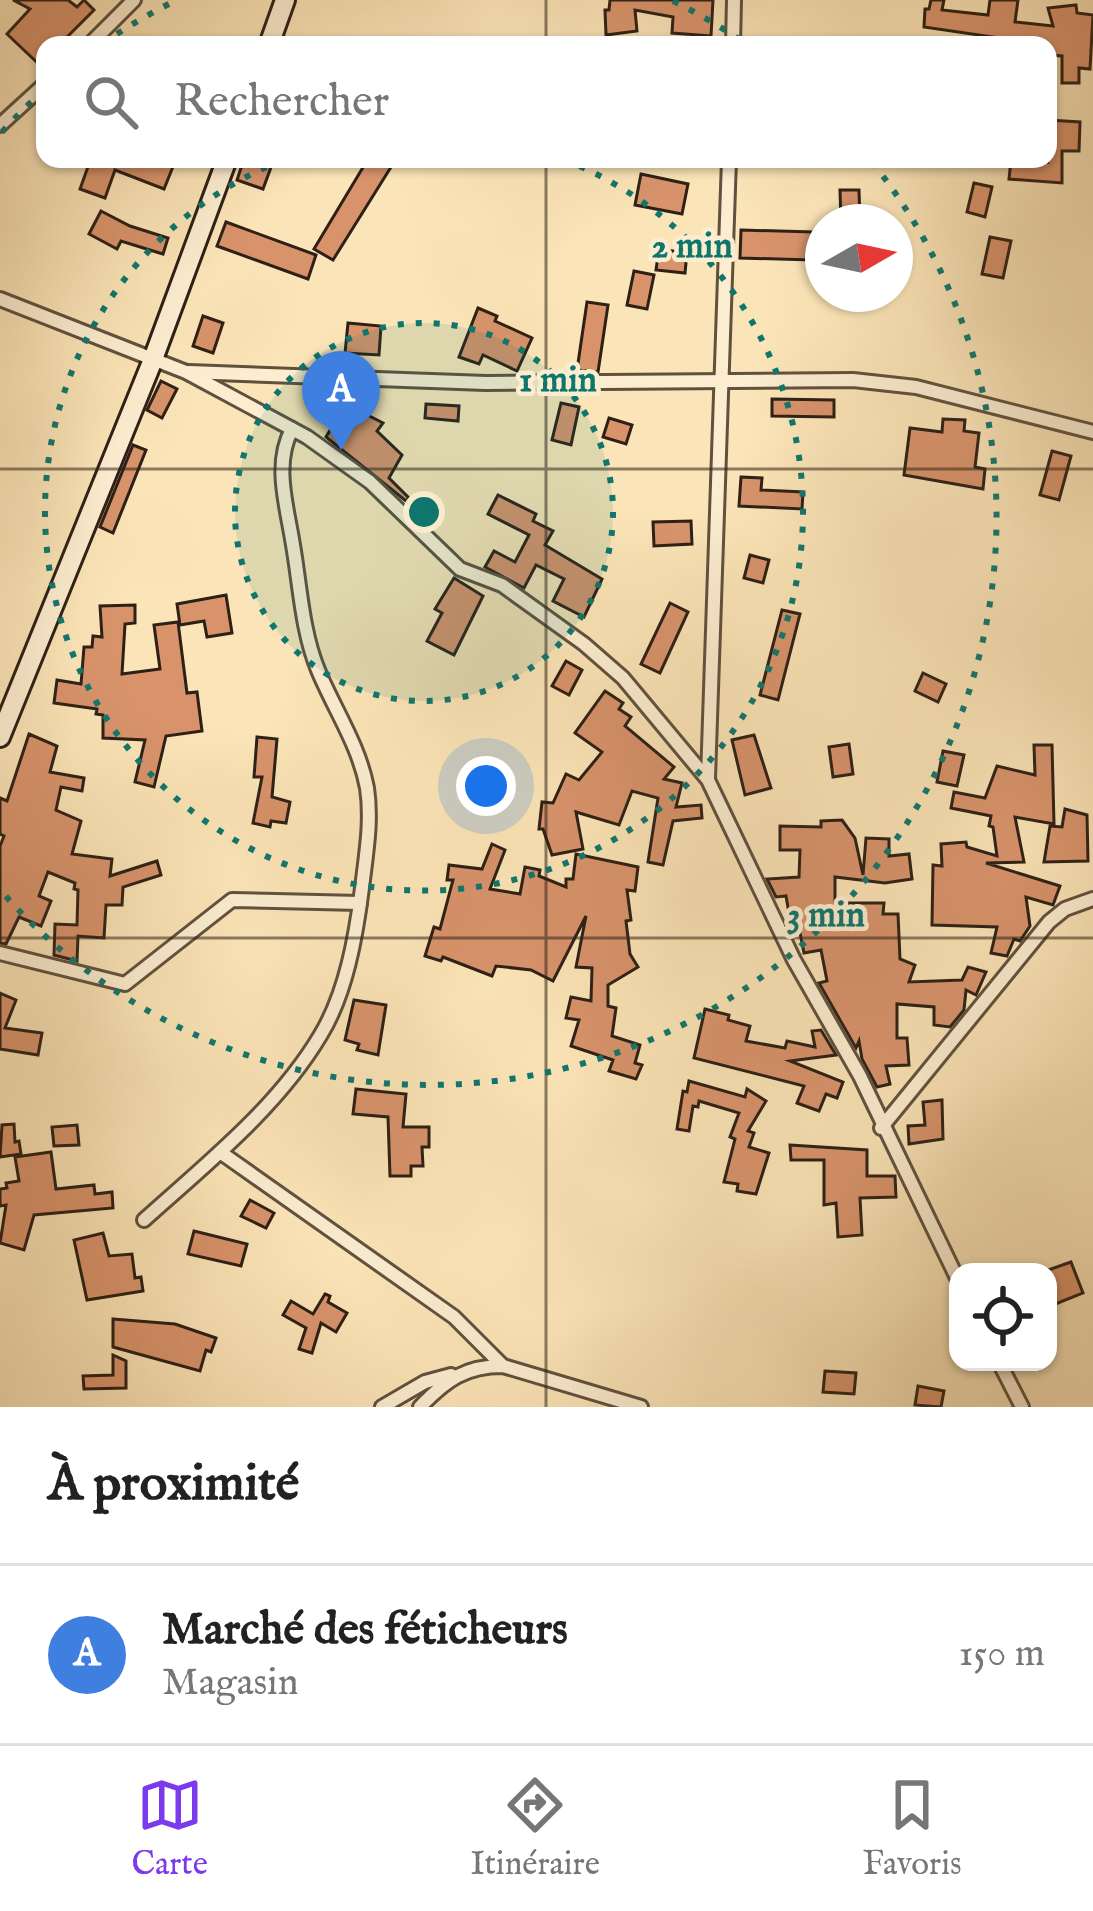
<!DOCTYPE html>
<html lang="fr">
<meta charset="utf-8">
<style>
:root{--surface:#fff;--page:#f6f6f6;--text:#222;--muted:#767676;--line:#e0e0e0;--accent:#7c3aed}
body{margin:0;font-family:"IM FELL English",serif;background:var(--page);color:var(--text)}
.controls{position:absolute;right:36px;bottom:36px;display:grid;overflow:hidden;border-radius:24px;box-shadow:0 3px 9px #0004}
.controls button{width:108px;height:108px;display:grid;place-items:center;padding:0;border:0;border-bottom:3px solid var(--line);background:var(--surface);color:var(--text);font:60px sans-serif}
.compass{position:absolute;left:805px;top:204px;width:108px;height:108px;border-radius:50%;background:var(--surface);box-shadow:0 3px 9px #0004;rotate:81deg}
.you{position:absolute;left:486px;top:786px;width:42px;height:42px;margin:-30px;border:9px solid #fff;border-radius:50%;background:#1a73e8;box-shadow:0 0 0 18px #1a73e833}
.badge{display:grid;place-items:center;width:78px;height:78px;border-radius:50%;background:var(--accent);color:#fff;font-size:39px;font-weight:700}
.pin{position:absolute;translate:-50% -99px;filter:drop-shadow(0 3px 6px #0008)}
.pin::after{content:'';position:absolute;top:63px;width:42px;height:36px;background:inherit;clip-path:polygon(0 0,100% 0,50% 100%)}
.list{margin:0;padding:0;list-style:none}
h2{display:flex;justify-content:space-between;align-items:center;height:156px;margin:0;padding:0 48px;font-size:51px}
h2 small{font-size:39px;font-weight:400;color:var(--muted)}
.list li{display:grid;grid-template-columns:78px 1fr auto;gap:36px;align-items:center;box-sizing:border-box;height:180px;padding:0 48px;border-top:3px solid var(--line)}
.list b{display:block;font-size:45px;white-space:nowrap}
.list p{margin:0;font-size:39px;white-space:nowrap;color:var(--muted)}
.list em{font-size:39px;font-style:normal;color:var(--muted)}
.icon{flex:none;width:66px;height:66px;fill:none;stroke:currentColor;stroke-width:2;stroke-linecap:round;stroke-linejoin:round}
.map{position:relative;flex:none;width:1093px;height:1407px;overflow:hidden}
.search{position:absolute;background:var(--surface);box-shadow:0 3px 9px #0004;left:36px;right:36px;top:36px;height:132px;display:flex;align-items:center;gap:30px;box-sizing:border-box;padding:0 42px;border-radius:24px;color:var(--muted);font-size:45px}
.sheet{height:336px;background:var(--surface)}
nav{display:flex;justify-content:space-around;align-items:center;box-sizing:border-box;height:168px;border-top:3px solid var(--line);background:var(--surface);font-size:33px;color:var(--muted)}
nav a{display:grid;justify-items:center;gap:6px}
nav .on{color:var(--accent)}
.map>svg:first-child{display:block}
.building{fill:#d8936b;stroke:#2d2016;stroke-width:3}
.lines{fill:none;stroke-linecap:round;stroke-linejoin:round}
.street-casing{stroke:#60513e;stroke-width:18}
.secondary-casing{stroke:#2d2016;stroke-width:24}
.street{stroke:#fcedd0;stroke-width:12}
.secondary{stroke:#fcedd0;stroke-width:18}
.grid{fill:none;stroke:#2d2016;stroke-width:3;stroke-opacity:0.55}
.ring{fill:none;stroke:#0f766e;stroke-width:6;stroke-dasharray:6 12}
.centre{fill:#0f766e;stroke:#fcedd0;stroke-width:6}
.ring-label{font-size:36px;text-anchor:middle;font-weight:bold;fill:#0f766e;stroke:#fcedd0;stroke-width:9;stroke-linejoin:round;paint-order:stroke}
</style>
<div class="map">
<svg width="1093" height="1407" viewBox="0 0 1093 1407">
<rect width="100%" height="100%" fill="#fbe4b7"/>
<filter id="stains"><feTurbulence type="fractalNoise" baseFrequency=".00167" numOctaves="4"/><feColorMatrix values="0 0 0 0 .2 0 0 0 0 .09 0 0 0 0 .02 0 0 0 .5 -.17"/></filter>
<radialGradient id="worn" r=".72"><stop offset=".6" stop-color="#630" stop-opacity="0"/><stop offset="1" stop-color="#630" stop-opacity=".3"/></radialGradient>
<!-- building -->
<g class="building">
<polygon points="13,0 68,0 77,7 84,0 94,10 59,45 45,45 45,70 7,34 30,9"/>
<polygon points="610,0 713,0 711,36 672,33 673,17 635,10 637,31 606,35 605,10 609,10"/>
<polygon points="931,0 944,0 942,10 988,15 990,0 1018,0 1015,22 1053,26 1048,8 1076,5 1077,13 1093,15 1090,69 1079,68 1079,83 1062,83 1062,56 1048,55 1048,45 924,27 925,9 929,9"/>
<polygon points="1048,120 1080,122 1079,151 1062,151 1062,183 1009,179 1011,159 1048,162"/>
<polygon points="91,159 176,159 164,189 115,170 105,198 80,189 90,161 101,164"/>
<polygon points="244,159 274,159 263,189 237,180"/>
<polygon points="368,159 396,159 333,260 314,249"/>
<polygon points="641,174 688,184 682,214 635,205"/>
<polygon points="974,183 992,187 985,217 967,212"/>
<polygon points="840,190 859,190 860,222 841,222"/>
<polygon points="101,211 130,226 168,238 163,254 121,241 117,249 89,234"/>
<polygon points="226,222 316,255 308,279 217,246"/>
<polygon points="741,230 813,232 812,260 740,258"/>
<polygon points="990,237 1011,241 1003,278 982,274"/>
<polygon points="659,249 687,253 685,273 656,270"/>
<polygon points="634,271 654,275 647,309 627,305"/>
<polygon points="587,302 608,305 598,372 577,370"/>
<polygon points="478,308 497,316 495,321 532,338 517,371 483,355 479,364 459,357"/>
<polygon points="203,316 223,323 213,353 193,346"/>
<polygon points="348,323 381,326 379,355 345,353"/>
<polygon points="161,381 177,389 162,418 147,410"/>
<polygon points="772,399 834,400 834,417 772,416"/>
<polygon points="561,403 579,407 571,445 552,440"/>
<polygon points="346,404 383,423 377,431 402,455 389,478 409,498 406,501 326,437"/>
<polygon points="426,404 459,406 458,421 425,418"/>
<polygon points="609,418 632,425 626,444 603,437"/>
<polygon points="943,419 965,420 964,431 979,433 975,467 985,469 983,489 904,475 910,428 942,432"/>
<polygon points="133,445 146,450 113,533 100,527"/>
<polygon points="1052,451 1071,456 1059,500 1040,495"/>
<polygon points="741,477 762,478 761,490 803,492 802,509 739,506"/>
<polygon points="498,495 536,514 533,521 553,531 545,545 602,579 584,617 553,601 564,579 536,565 524,588 485,567 494,551 515,562 529,535 488,514"/>
<polygon points="691,521 692,544 654,546 653,522"/>
<polygon points="750,555 769,560 763,583 744,578"/>
<polygon points="454,578 483,596 454,655 427,641 442,613 435,609"/>
<polygon points="226,595 232,633 207,637 204,621 180,625 177,604"/>
<polygon points="670,603 688,612 660,673 641,664"/>
<polygon points="135,605 135,623 125,624 122,674 160,669 154,625 178,622 187,693 197,692 202,731 166,736 154,787 135,782 145,740 103,738 103,715 96,714 97,709 54,703 57,680 81,684 84,647 92,647 93,636 102,637 100,606"/>
<polygon points="782,610 800,614 778,700 760,695"/>
<polygon points="566,661 582,670 569,695 552,686"/>
<polygon points="923,673 946,684 938,702 915,691"/>
<polygon points="605,691 623,703 619,709 631,717 625,726 674,767 664,779 682,783 676,807 701,805 702,818 673,821 663,865 648,862 658,798 632,791 619,825 576,812 583,849 552,855 543,829 539,829 542,802 553,803 566,774 579,780 602,752 575,733"/>
<polygon points="29,734 57,746 50,772 84,778 82,791 61,787 56,810 81,821 72,854 112,859 110,876 157,861 161,875 123,887 122,905 106,905 104,938 78,936 77,961 54,955 55,924 77,925 78,890 74,889 75,883 48,872 39,896 51,901 41,926 19,917 6,944 0,943 0,846 4,836 0,834 0,798 7,801"/>
<polygon points="754,735 771,788 745,795 732,740"/>
<polygon points="257,737 277,739 272,797 290,802 286,823 271,821 270,827 253,823 262,777 254,777"/>
<polygon points="849,744 853,774 833,777 829,747"/>
<polygon points="1034,745 1052,745 1054,824 1015,817 1024,862 986,863 1060,886 1053,905 1026,897 1030,926 1020,941 1014,939 1007,956 991,953 997,927 932,925 933,865 942,866 941,844 966,842 967,847 997,856 993,827 989,826 991,816 951,808 954,792 985,798 997,766 1035,775"/>
<polygon points="943,751 964,755 957,786 937,782"/>
<polygon points="1065,809 1087,815 1088,861 1044,862 1050,826 1062,827"/>
<polygon points="842,820 855,838 863,875 866,838 889,839 889,856 909,854 912,879 885,883 835,877 835,903 884,903 883,914 898,914 900,959 915,965 909,982 962,980 968,967 986,972 976,995 966,990 964,1010 950,1027 934,1025 934,1007 897,1004 897,1038 907,1038 909,1065 886,1066 890,1084 877,1087 862,1059 859,1041 856,1048 819,983 827,981 821,950 804,953 797,918 790,919 786,896 776,897 767,879 799,877 800,850 780,850 780,826 821,827 821,821"/>
<polygon points="492,844 505,850 490,889 520,894 525,867 540,870 539,876 566,887 566,879 573,879 576,854 638,867 635,891 627,890 631,920 626,921 630,954 638,967 608,985 608,1006 616,1008 612,1036 640,1045 635,1063 642,1065 636,1079 609,1071 613,1060 571,1046 579,1020 566,1018 571,997 591,1001 592,968 576,967 586,916 553,981 531,970 496,966 492,976 443,957 441,961 425,956 434,927 440,929 453,880 447,880 449,865 482,869"/>
<polygon points="0,993 16,1000 5,1028 42,1033 38,1055 0,1049"/>
<polygon points="354,1000 386,1005 378,1055 357,1050 359,1044 345,1040"/>
<polygon points="705,1009 729,1015 728,1020 750,1026 746,1041 785,1048 787,1041 815,1047 812,1031 821,1030 836,1055 790,1061 843,1082 837,1098 826,1094 819,1111 797,1103 804,1086 694,1058"/>
<polygon points="689,1081 745,1097 747,1089 766,1101 748,1131 754,1133 749,1147 769,1153 756,1194 737,1191 738,1184 724,1182 735,1139 730,1137 739,1113 699,1101 698,1107 693,1106 689,1131 677,1129 683,1091 687,1092"/>
<polygon points="356,1089 406,1094 403,1127 429,1127 429,1147 422,1147 423,1166 411,1166 411,1176 390,1176 388,1117 353,1114"/>
<polygon points="942,1100 943,1139 909,1144 908,1126 925,1125 923,1102"/>
<polygon points="14,1124 15,1142 19,1141 21,1154 0,1157 2,1125"/>
<polygon points="77,1125 79,1145 54,1146 52,1127"/>
<polygon points="790,1145 867,1150 867,1176 895,1176 896,1197 860,1198 862,1235 838,1237 836,1203 824,1205 824,1160 791,1160"/>
<polygon points="51,1152 56,1189 94,1185 95,1194 112,1192 113,1208 34,1215 24,1250 0,1243 6,1205 0,1206 0,1189 7,1188 6,1183 19,1181 15,1157"/>
<polygon points="250,1200 274,1213 266,1228 241,1216"/>
<polygon points="194,1231 247,1244 241,1266 188,1254"/>
<polygon points="103,1233 109,1256 132,1254 135,1278 141,1277 143,1291 87,1300 74,1240"/>
<polygon points="1071,1262 1083,1293 1048,1307 1048,1270"/>
<polygon points="325,1294 330,1296 328,1302 347,1313 336,1332 321,1323 312,1353 299,1349 306,1328 283,1315 291,1301 313,1314"/>
<polygon points="113,1319 175,1324 216,1338 211,1352 206,1350 200,1371 113,1347"/>
<polygon points="113,1355 126,1361 126,1388 84,1389 83,1376 113,1375"/>
<polygon points="825,1371 856,1373 854,1394 823,1392"/>
<polygon points="918,1386 944,1391 941,1407 915,1405"/>
</g>
<g class="lines">
<!-- street casing -->
<g class="street-casing">
<g id="street">
<polyline points="89,45 134,0"/>
<polyline points="733,45 734,0"/>
<polyline points="0,125 45,84"/>
<polyline points="0,299 186,372 307,437 370,482 460,569 502,585 584,644 623,678 708,780 794,960 860,1076 958,1280"/>
<polyline points="189,372 486,383 853,380 916,387 1093,432"/>
<polyline points="708,778 729,159"/>
<polyline points="0,953 125,984 232,900 360,903"/>
<polyline points="881,1128 1049,922 1065,909 1093,899"/>
<polyline points="220,1152 454,1317 503,1366"/>
<path d="M144 1220C205 1165 277 1108 320 1036 346 994 356 936 362 888 366 854 372 821 367 788 359 745 334 709 318 670 302 631 300 585 293 545 287 506 273 465 292 429"/>
<polyline points="999,1362 1022,1407"/>
<polyline points="382,1407 425,1382 451,1375"/>
<path d="M420 1407C446 1380 465 1366 503 1366L641 1407"/>
</g>
</g>
<!-- secondary casing -->
<g class="secondary-casing">
<g id="secondary">
<polyline points="269,45 285,0"/>
<polyline points="0,737 152,362 227,159"/>
</g>
</g>
<!-- street -->
<use href="#street" class="street"/>
<!-- secondary -->
<use href="#secondary" class="secondary"/>
</g>
<!-- grid -->
<path class="grid" d="M546 0V45M546 159V1407M0 469H1093M0 938H1093"/>
<!-- distance rings -->
<circle cx="424" cy="512" r="189" fill="#0f766e" fill-opacity=".12"/>
<g class="ring">
<circle cx="424" cy="512" r="189"/>
<path d="M563 159A379 379 0 1 1 285 159"/>
<path d="M2 132A568 568 0 0 1 44 90M102 44A568 568 0 0 1 175 1M673 1A568 568 0 0 1 746 44M872 162A568 568 0 0 1 2 892"/>
</g>
<circle cx="424" cy="512" r="18" class="centre"/>
<g class="ring-label">
<text x="692" y="257">2 min</text>
<text x="558" y="391">1 min</text>
<text x="826" y="926">3 min</text>
</g>
<rect width="100%" height="100%" filter="url(#stains)"/>
<rect width="100%" height="100%" fill="url(#worn)"/>
</svg>
<div class="controls">
<button><svg class="icon" aria-label="locate" viewBox="0 0 24 24"><circle cx="12" cy="12" r="6"/><path d="M12 2v4M12 18v4M2 12h4M18 12h4"/></svg></button>
</div>
<svg class="compass" viewBox="-18 -18 36 36"><path d="M0-13l5 13h-10z" fill="#e53935"/><path d="M0 13l5-13h-10z" fill="#767676"/></svg>
<div class="you"></div>
<div class="pin badge" style="left:341px;top:450px;background:#3f7fe0">A</div>
<div class="search"><svg class="icon" aria-label="search" viewBox="0 0 24 24"><circle cx="10" cy="10" r="6"/><path d="M15 15l6 6"/></svg>Rechercher</div>
</div>
<section class="sheet">
<h2>À proximité<small></small></h2>
<ul class="list">
<li><span class="badge" style="background:#3f7fe0">A</span><div><b>Marché des féticheurs</b><p>Magasin</p></div><em>150 m</em></li>
</ul>
</section>
<nav>
<a class="on"><svg class="icon" aria-label="map" viewBox="0 0 24 24"><path d="M3 6l6-2 6 2 6-2v14l-6 2-6-2-6 2zM9 4v14M15 6v14"/></svg>Carte</a>
<a><svg class="icon" aria-label="directions" viewBox="0 0 24 24"><path d="M12 3l9 9-9 9-9-9zM9 14v-3h6M13 9l2 2-2 2"/></svg>Itinéraire</a>
<a><svg class="icon" aria-label="saved" viewBox="0 0 24 24"><path d="M7 4h10v16l-5-4-5 4z"/></svg>Favoris</a>
</nav>
